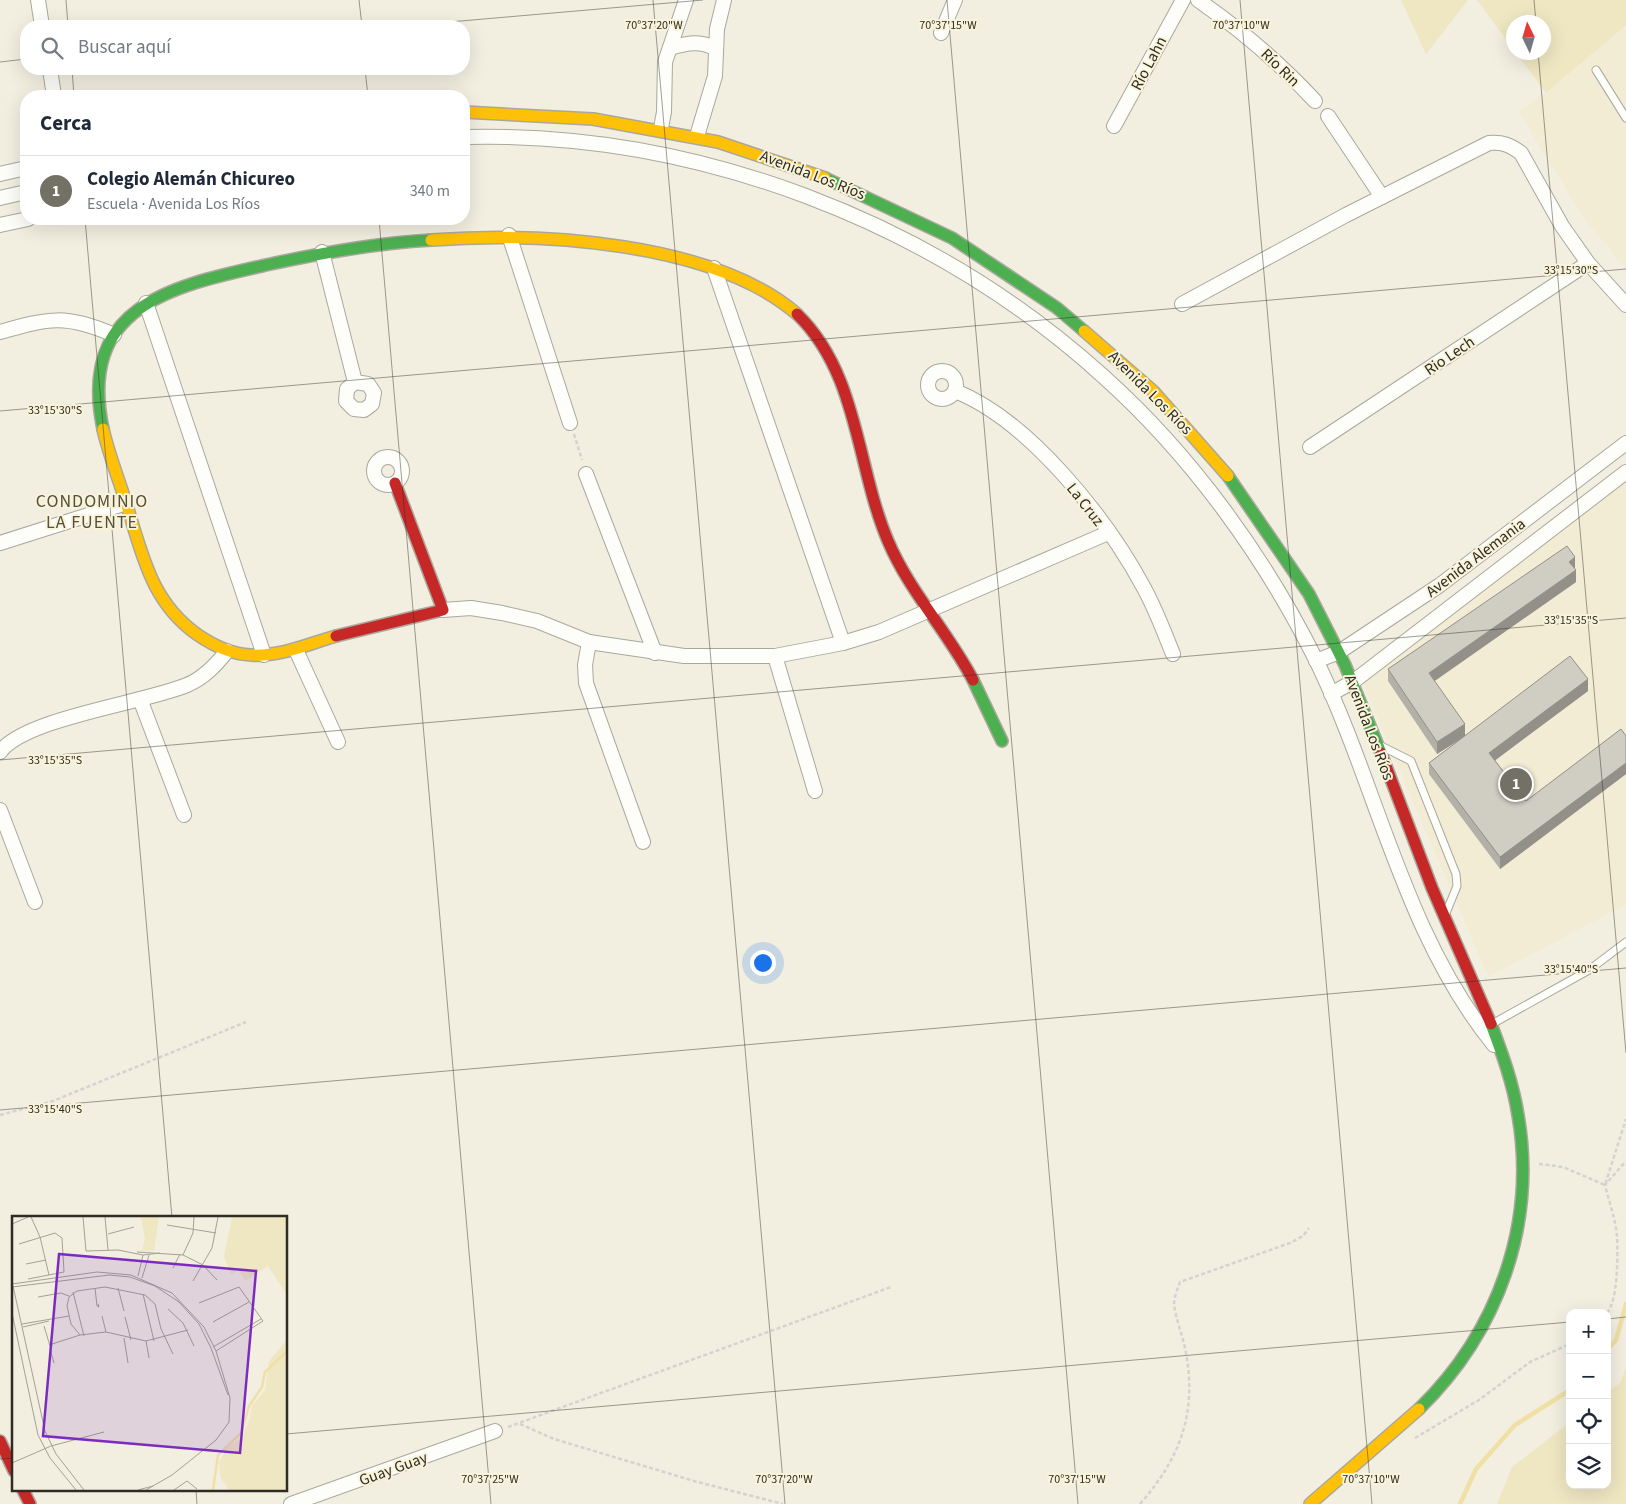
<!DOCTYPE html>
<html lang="es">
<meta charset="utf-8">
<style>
:root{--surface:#fff;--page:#f2f2f3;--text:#1f2937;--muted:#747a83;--line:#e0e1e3;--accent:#737066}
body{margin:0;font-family:"Source Sans 3",sans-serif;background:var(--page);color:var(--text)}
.controls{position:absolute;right:15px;bottom:15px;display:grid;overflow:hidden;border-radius:10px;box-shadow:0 5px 20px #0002}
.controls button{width:45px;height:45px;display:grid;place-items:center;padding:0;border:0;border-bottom:1px solid var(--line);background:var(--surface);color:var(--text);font:25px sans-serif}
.compass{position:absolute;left:1506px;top:15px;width:45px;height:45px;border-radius:50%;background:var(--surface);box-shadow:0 5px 20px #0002;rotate:355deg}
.you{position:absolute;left:762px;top:962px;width:18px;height:18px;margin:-12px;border:4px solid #fff;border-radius:50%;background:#1a73e8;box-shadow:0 0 0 8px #1a73e833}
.badge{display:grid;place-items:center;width:32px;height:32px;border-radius:50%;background:var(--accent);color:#fff;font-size:16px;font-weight:700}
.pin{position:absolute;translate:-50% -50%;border:2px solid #fff;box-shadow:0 1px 5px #0006}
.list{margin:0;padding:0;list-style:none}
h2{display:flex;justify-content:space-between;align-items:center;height:65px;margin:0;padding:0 20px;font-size:21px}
h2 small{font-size:16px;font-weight:400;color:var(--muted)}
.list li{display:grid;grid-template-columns:32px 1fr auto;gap:15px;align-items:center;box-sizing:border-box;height:70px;padding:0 20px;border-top:1px solid var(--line)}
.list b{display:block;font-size:19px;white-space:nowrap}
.list p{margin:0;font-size:16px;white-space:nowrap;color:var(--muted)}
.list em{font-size:16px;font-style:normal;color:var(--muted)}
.icon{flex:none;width:28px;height:28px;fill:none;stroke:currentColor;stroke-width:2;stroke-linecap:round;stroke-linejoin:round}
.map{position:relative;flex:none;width:1626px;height:1504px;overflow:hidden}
.search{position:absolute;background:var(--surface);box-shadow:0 5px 20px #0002;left:20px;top:20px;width:450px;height:55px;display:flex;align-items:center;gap:12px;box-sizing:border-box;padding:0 18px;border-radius:20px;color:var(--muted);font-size:19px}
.panel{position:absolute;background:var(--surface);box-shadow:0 5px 20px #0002;left:20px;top:90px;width:450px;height:135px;border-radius:20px}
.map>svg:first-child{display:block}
.built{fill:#f3ecd4}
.green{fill:#efe6c2}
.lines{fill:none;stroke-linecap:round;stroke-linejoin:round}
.stream{stroke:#f0e0a5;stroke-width:4.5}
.lane-casing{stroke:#aaa89d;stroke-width:9}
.street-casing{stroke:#aaa89d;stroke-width:16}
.fast-casing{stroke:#aaa89d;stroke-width:14}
.slow-casing{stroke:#aaa89d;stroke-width:14}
.jam-casing{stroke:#aaa89d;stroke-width:14}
.path{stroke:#d3d3cf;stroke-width:2.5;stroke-dasharray:4 2.5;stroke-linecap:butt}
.lane{stroke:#fdfdfa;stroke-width:7}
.street{stroke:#fdfdfa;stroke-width:14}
.fast{stroke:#4caf50;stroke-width:11}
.slow{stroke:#ffc107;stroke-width:11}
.jam{stroke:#c62828;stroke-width:11}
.wall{fill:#b3b0a8}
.shaded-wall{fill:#929088}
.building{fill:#d0cdc3;stroke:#929088}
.ticks{fill:none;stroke:#2e2c23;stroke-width:1;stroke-opacity:0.45}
.labels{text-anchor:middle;stroke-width:4;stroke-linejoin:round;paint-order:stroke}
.street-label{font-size:16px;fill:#2e2c23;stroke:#f9f3da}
.neighbourhood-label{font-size:18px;letter-spacing:1px;fill:#554f3b;stroke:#f9f3da}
.inset-river{fill:none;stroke:#f0e0a5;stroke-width:2.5}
.inset-road{fill:none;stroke:#a4a195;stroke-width:1}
.view{fill:#7b2cbf;fill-opacity:0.15;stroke:#7b2cbf;stroke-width:2.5}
.inset-edge{fill:none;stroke:#2e2c23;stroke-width:2.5}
.ticks-label{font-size:12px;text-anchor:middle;fill:#2e2c23;stroke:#f9f3da;stroke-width:4;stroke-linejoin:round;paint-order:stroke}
</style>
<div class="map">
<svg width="1626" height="1504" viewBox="0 0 1626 1504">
<rect width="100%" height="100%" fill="#f2efe1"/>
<!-- built -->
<g class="built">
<polygon points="1626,25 1626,269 1585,220 1518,111 1546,93"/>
<polygon points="1626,481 1626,905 1488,977 1364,687 1363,678"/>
</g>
<!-- green -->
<g class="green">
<polygon points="1401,0 1468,0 1426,54"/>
<polygon points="1477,0 1626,0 1626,25 1546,93 1516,53 1544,52 1544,22 1514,22 1513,49"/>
<polygon points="1626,1368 1626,1504 1497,1504 1512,1467 1570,1422 1570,1485 1607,1485 1607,1393 1620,1383"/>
</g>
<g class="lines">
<!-- stream -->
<g class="stream">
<polyline points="1607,1350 1616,1340 1626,1304"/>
<polyline points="1460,1504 1476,1469 1515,1425 1570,1390"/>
</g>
<!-- lane casing -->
<g class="lane-casing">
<g id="lane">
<polyline points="1596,70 1626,118"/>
<polyline points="1381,746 1411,761 1456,874 1457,886 1446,913"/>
<polyline points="1492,1024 1589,970 1626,942"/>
</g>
</g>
<!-- street casing -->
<g class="street-casing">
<g id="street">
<polyline points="38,0 42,26"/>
<path d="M1198 0C1241 30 1279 62 1315 101"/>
<polyline points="941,33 955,0"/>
<path d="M670 48C687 43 701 40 716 49"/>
<polyline points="50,69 54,96"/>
<polyline points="1328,116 1382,197"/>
<polyline points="1114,126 1183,0"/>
<polyline points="661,128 664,112 665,62 686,0"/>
<polyline points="697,136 715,76 717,29 724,0"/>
<path d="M464 137C696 131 932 221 1104 377 1191 455 1265 557 1317 662 1378 788 1404 934 1494 1045"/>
<polyline points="0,174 26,168"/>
<polyline points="0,198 26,192"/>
<polyline points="0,225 28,219"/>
<polyline points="509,235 570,423"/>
<polyline points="322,252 355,382 347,389 346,401 354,409 364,410 372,404 374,393 368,384 355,382"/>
<polyline points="714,268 843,643"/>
<polyline points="146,303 264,655"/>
<path d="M1182 304 1346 215 1489 143C1503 142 1510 145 1521 153L1562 226 1588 263 1626 305"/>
<path d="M0 332C49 318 66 314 114 335"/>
<circle cx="942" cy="385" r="14"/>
<path d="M955 391C1029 420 1107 519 1144 588 1156 610 1164 632 1173 654"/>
<polyline points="1310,447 1588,263"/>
<circle cx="388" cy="471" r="14"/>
<polyline points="586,474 655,653"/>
<polyline points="0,543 126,503"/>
<polyline points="443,610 471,608 502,613 537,621 589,642 684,656 775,656 843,643 879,632 1108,533"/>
<polyline points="589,642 585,665 586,683 643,842"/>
<polyline points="296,650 338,742"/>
<polyline points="775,656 815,791"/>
<polyline points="1316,661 1339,652 1440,585 1626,443"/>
<polyline points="1331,694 1354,681 1626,472"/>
<polyline points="140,699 184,815"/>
<path d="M0 752C25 718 144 703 187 685 204 678 216 665 227 651"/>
<polyline points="0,810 35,902"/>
<polyline points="291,1504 495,1431"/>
</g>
</g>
<!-- fast casing -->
<g class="fast-casing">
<g id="fast">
<polyline points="825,178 952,238 1057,308 1084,331"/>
<path d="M103 429C77 306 172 286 266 265 321 253 376 243 431 240"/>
<polyline points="1228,476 1309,594 1345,665 1381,753"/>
<polyline points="973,680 1002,741"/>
<path d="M1419 1409C1498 1332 1537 1224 1518 1115 1513 1083 1502 1053 1491 1024"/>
</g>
</g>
<!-- slow casing -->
<g class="slow-casing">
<g id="slow">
<polyline points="464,112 593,119 718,142 825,178"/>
<path d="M431 240C539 232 712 241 797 314"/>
<polyline points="1084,331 1153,391 1228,476"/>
<path d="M103 429C109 456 120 482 128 509 143 558 153 604 198 635 214 646 231 654 251 655 280 657 308 644 336 636"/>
<polyline points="1310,1504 1419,1409"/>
</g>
</g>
<!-- jam casing -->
<g class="jam-casing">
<g id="jam">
<path d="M797 314C859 374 856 466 888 541 909 591 948 632 973 680"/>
<polyline points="336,636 443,610 395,483"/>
<polyline points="1381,753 1432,888 1491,1024"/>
<polyline points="0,1441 14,1471"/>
<polyline points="23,1490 30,1504"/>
</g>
</g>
<!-- path -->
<g class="path">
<polyline points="574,434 582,460"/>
<polyline points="0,1115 53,1101 246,1022"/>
<polyline points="1539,1164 1563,1167 1605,1185 1626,1119"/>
<path d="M1607 1313C1618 1301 1618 1254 1617 1237 1616 1220 1609 1202 1605 1185L1626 1161"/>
<polyline points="520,1424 554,1439 694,1481 783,1504"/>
<polyline points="508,1427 891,1287"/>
<polyline points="1415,1438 1479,1400 1530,1362 1570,1344"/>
<path d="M1140 1504C1180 1458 1197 1414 1186 1353 1183 1336 1176 1320 1174 1304 1174 1297 1178 1288 1180 1282L1290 1243 1303 1236 1309 1228"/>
</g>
<!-- lane -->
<use href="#lane" class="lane"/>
<!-- street -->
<use href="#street" class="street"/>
<!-- fast -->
<use href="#fast" class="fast"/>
<!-- slow -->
<use href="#slow" class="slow"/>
<!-- jam -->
<use href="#jam" class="jam"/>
</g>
<!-- wall -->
<polygon class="wall" points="1575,569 1576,582 1434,681 1465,735 1588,691 1495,760 1526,801 1626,736 1626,774 1500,869 1429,774 1429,763 1458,741 1437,754 1388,681 1388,669"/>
<!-- shaded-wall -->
<g class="shaded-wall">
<polygon points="1575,557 1575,569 1569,562"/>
<polygon points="1576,570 1576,582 1429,685 1429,673"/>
<polygon points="1588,679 1588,691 1489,765 1489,753"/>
<polygon points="1465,724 1465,736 1437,754 1437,742"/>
<polygon points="1626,763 1626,774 1500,869 1500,857"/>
</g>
<!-- building -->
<g class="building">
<polygon points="1567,546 1575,557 1569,562 1576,570 1429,673 1465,724 1437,742 1388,669"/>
<polygon points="1570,656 1588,679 1489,753 1526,801 1621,729 1626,736 1626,763 1500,857 1429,763"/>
</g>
<!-- ticks -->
<path class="ticks" d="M66 0 68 26M359 0 362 26M653 0 785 1504M947 0 1078 1504M1240 0 1372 1504M1534 0 1536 22M403 26 703 0M1538 52 1626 1053M0 62 26 59M72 69 74 96M365 69 368 96M85 219 172 1218M379 219 491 1504M0 411 1626 269M0 760 1626 618M0 1110 1626 968M1607 1319 1626 1317M286 1434 1570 1322M0 1459 14 1458M196 1490 197 1504"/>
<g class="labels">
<!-- street labels -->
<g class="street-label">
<text transform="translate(1148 63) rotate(-62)" y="6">Río Lahn</text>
<text transform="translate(1281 67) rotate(44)" y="6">Río Rin</text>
<text transform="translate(813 174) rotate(21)" y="6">Avenida Los Ríos</text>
<text transform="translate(1449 355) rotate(-34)" y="6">Rio Lech</text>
<text transform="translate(1151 392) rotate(45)" y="6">Avenida Los Ríos</text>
<text transform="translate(1086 504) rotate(52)" y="6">La Cruz</text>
<text transform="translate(1475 557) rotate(-37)" y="6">Avenida Alemania</text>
<text transform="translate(1370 727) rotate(69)" y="6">Avenida Los Ríos</text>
<text transform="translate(393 1468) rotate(-20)" y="6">Guay Guay</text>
</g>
<!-- neighbourhood labels -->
<g class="neighbourhood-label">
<text x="92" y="507">CONDOMINIO<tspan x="92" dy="21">LA FUENTE</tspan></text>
</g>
</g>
<!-- overview -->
<g transform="translate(12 1216)">
<rect width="275" height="275" fill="#f2efe1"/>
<path d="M129 1H147L142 35H130L133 23ZM220 1H275V79L256 50 233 65 226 53 219 59 212 40ZM275 124V274H217L208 260 207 246 215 232 229 222 237 205 240 190 253 174 257 145Z" fill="#efe6c2"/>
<path class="inset-river" d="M201 274 206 239 229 217 237 190 250 171 253 156 275 135"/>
<path class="inset-road" d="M19 1 28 21 37 59M71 1 74 35 106 34 131 39 148 37M93 1 96 34M0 8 16 1M155 9 204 17M96 18 122 11M7 28 43 17 50 22 52 56 16 63M125 36 171 39 191 49 205 64M171 39 181 17 182 1M14 48 34 44M161 52 168 38M126 60 131 39M130 62 137 39M181 65 200 32 206 1M0 68 85 56 119 59 160 77 192 111 204 135 218 182 217 206 204 224 160 259 134 274M1 70 33 215 44 238 72 274M0 71 97 59 118 61 143 70 167 86 187 108 199 132 216 179M83 72 85 90 87 91 86 88M106 72 112 95M61 76 72 120M131 78 142 125M26 81 49 77 57 80M187 87 227 71 251 105 204 135M156 93 171 107 182 130M0 97 26 219 38 242 64 274M90 100 94 116 68 119 59 108 55 90 57 81 65 75 93 71 133 79 143 88 149 113 161 138M113 101 119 124M201 106 237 86M10 108 57 100M32 110 38 130M11 111 37 105M94 116 134 125 176 114M112 122 116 147M134 125 137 142M201 131 249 103M42 147 38 133 40 128 68 119M0 247 39 230 92 216M126 274 141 270M162 274 175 265 185 273"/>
<path class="view" d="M47 38 244 55 228 237 31 220Z"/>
<rect width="275" height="275" class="inset-edge"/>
</g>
<g class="ticks-label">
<text x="654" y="29">70°37'20"W</text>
<text x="948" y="29">70°37'15"W</text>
<text x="1241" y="29">70°37'10"W</text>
<text x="1571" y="274">33°15'30"S</text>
<text x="55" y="414">33°15'30"S</text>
<text x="1571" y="624">33°15'35"S</text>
<text x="55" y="764">33°15'35"S</text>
<text x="1571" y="973">33°15'40"S</text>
<text x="55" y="1113">33°15'40"S</text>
<text x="490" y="1483">70°37'25"W</text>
<text x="784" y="1483">70°37'20"W</text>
<text x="1077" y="1483">70°37'15"W</text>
<text x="1371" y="1483">70°37'10"W</text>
</g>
</svg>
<div class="controls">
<button>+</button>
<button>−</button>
<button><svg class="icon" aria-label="locate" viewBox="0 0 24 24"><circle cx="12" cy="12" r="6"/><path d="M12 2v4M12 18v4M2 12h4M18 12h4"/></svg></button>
<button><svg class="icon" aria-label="layers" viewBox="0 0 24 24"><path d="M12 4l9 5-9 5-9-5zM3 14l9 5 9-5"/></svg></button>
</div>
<svg class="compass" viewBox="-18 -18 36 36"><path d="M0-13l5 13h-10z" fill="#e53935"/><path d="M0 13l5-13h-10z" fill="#747a83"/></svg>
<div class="you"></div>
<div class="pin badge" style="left:1516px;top:784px">1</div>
<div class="search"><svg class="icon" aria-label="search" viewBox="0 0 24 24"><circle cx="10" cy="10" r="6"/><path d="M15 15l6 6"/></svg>Buscar aquí</div>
<section class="panel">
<h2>Cerca<small></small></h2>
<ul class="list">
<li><span class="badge">1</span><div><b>Colegio Alemán Chicureo</b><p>Escuela · Avenida Los Ríos</p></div><em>340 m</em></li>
</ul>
</section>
</div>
